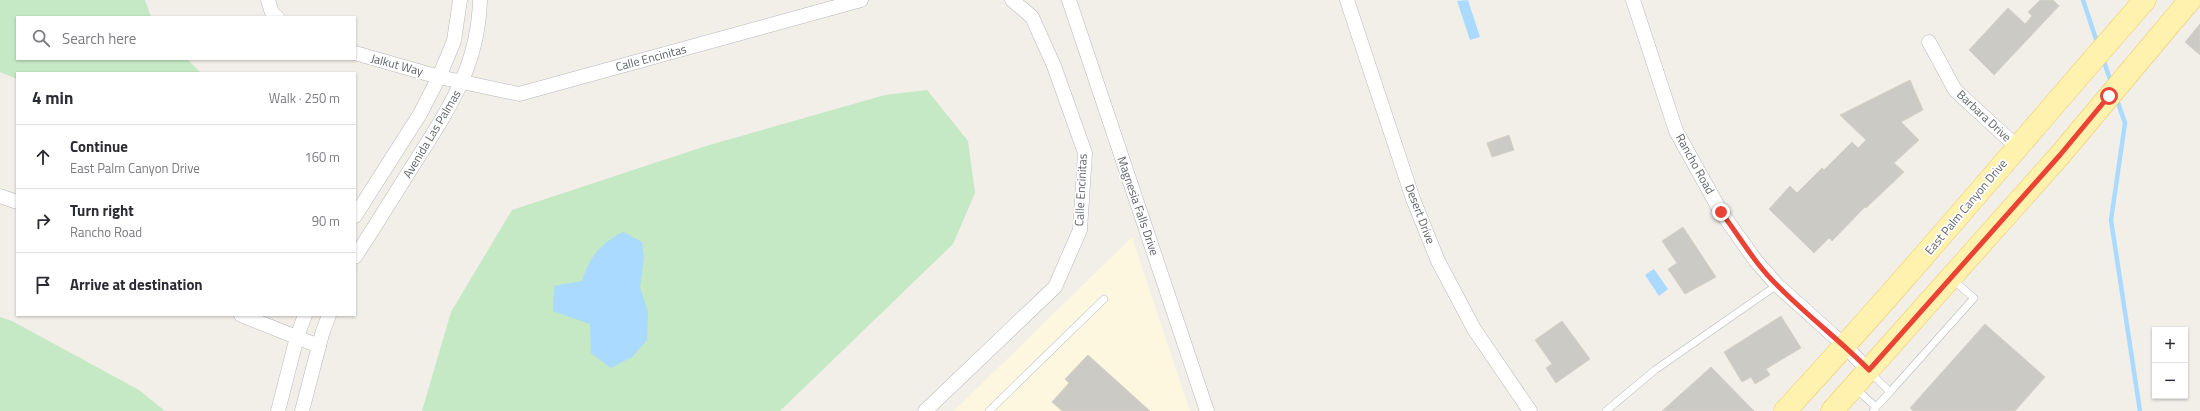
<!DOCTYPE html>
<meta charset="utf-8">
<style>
:root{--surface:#fff;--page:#f7f7f7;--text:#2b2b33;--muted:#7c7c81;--line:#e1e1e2}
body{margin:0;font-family:"Titillium Web",sans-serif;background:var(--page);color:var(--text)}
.controls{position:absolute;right:12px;bottom:12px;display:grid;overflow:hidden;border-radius:0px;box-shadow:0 1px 3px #0004}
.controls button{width:36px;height:36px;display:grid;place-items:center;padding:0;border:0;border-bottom:1px solid var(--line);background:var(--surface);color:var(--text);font:20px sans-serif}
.stop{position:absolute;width:12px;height:12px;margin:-9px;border:3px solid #ea4335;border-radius:50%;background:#fff}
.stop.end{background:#ea4335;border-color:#fff;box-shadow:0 1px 4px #0008}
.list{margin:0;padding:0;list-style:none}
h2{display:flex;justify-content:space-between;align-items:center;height:52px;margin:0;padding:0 16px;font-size:17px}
h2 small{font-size:13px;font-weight:400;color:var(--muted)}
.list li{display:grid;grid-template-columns:26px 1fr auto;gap:12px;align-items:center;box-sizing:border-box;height:64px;padding:0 16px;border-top:1px solid var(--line)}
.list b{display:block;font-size:15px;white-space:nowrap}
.list p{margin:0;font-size:13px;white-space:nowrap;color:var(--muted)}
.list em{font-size:13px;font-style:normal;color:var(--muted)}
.icon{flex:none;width:22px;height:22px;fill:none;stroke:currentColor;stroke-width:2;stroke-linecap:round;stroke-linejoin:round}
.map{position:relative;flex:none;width:2200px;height:411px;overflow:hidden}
.search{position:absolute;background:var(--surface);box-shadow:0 1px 3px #0004;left:16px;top:16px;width:340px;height:44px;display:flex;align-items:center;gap:10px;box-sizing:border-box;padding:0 14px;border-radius:0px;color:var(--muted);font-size:15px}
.panel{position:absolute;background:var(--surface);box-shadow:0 1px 3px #0004;left:16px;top:72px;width:340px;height:244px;border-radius:0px}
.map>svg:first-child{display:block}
.commercial{fill:#fef7e0}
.green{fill:#c5e8c5}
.water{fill:#aadaff}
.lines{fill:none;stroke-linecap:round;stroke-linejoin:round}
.stream{stroke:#aadaff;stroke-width:4.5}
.building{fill:#cccac5;stroke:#d6d1c6}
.service-casing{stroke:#b5b8bc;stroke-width:8}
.minor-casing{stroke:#b5b8bc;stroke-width:15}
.primary-casing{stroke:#f2c960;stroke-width:23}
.service{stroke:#fff;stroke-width:7}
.minor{stroke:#fff;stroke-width:14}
.primary{stroke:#fff2af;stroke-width:22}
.route{stroke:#ea4335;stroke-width:5}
.labels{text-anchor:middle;stroke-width:3.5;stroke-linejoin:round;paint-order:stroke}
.street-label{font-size:12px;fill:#5f6368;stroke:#fff}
</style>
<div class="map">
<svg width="2200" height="411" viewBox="0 0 2200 411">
<rect width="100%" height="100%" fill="#f1efe8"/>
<!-- commercial -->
<polygon class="commercial" points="1132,237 1190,411 954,411"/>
<!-- green -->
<g class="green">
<polygon points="0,0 145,0 151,17 17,17 17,59 187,59 201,73 17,73 17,79 0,72"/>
<polygon points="927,90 968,141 975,193 953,244 780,411 422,411 451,312 512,210 706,146 885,95"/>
<polygon points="0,317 12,321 139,390 165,411 0,411"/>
</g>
<!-- water -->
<g class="water">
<polygon points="1468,0 1480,37 1470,40 1457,1"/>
<path d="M623 232 642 242 644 258 640 287 648 312 647 340 632 357 611 368 591 353 590 324 553 311 554 286 582 281C591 255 599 245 623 232Z"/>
<polygon points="1654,269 1668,289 1659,296 1645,275"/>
</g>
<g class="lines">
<!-- stream -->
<g class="stream">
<polyline points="2083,0 2098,45"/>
<polyline points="2103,59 2112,85"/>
<polyline points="2116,97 2125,123 2111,220 2140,411"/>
</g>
</g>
<!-- building -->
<g class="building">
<polygon points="2040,0 2053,0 2059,6 1994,75 1969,50 2008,8 2025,24 2032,16 2028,12"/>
<polygon points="2200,24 2200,55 2185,42"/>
<polygon points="1910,80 1923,110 1901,122 1919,140 1894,163 1904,172 1866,208 1865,207 1832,241 1829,238 1814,253 1769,209 1790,186 1797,193 1822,168 1824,170 1852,142 1858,148 1866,140 1840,115"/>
<polygon points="1509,135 1514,150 1492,157 1487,143"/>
<polygon points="1683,227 1716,277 1685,294 1668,269 1677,263 1662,241"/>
<polygon points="1781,316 1801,348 1766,369 1770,375 1755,384 1751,377 1742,382 1724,352"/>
<polygon points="1562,321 1590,359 1556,383 1546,368 1552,364 1535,340"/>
<polygon points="1985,324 2045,377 2015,411 1913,411 1910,408"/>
<polygon points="1088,355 1150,411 1062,411 1052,402 1069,383 1065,379"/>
<polygon points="1711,367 1754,411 1662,411"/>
</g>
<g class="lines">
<!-- service casing -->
<g class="service-casing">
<g id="service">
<polyline points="1870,372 1890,392 1974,298 1953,280"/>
<polyline points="1856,389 1876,407 1873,411"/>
<polyline points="1876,407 1890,392"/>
<polyline points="989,411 1104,299"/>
<polyline points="1606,411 1655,370 1777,285"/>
</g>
</g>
<!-- minor casing -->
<g class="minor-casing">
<g id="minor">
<polyline points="268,0 272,13 277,17"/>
<polyline points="1069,0 1207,411"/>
<polyline points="1347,0 1413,199 1438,261 1474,329 1530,411"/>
<polyline points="1633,0 1676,131 1721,212 1756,261 1777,285 1845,346 1869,371"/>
<polyline points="1929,42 1955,90 2017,147"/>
<polyline points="355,53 439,77 519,94 861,0"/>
<polyline points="0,196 17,202"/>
<polyline points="355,216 420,114 439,77 454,41 460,0"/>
<path d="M355 257C374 228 393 197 412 167 447 111 478 69 480 0"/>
<polyline points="241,315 319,346"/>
<polyline points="278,411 297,337 305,315"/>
<polyline points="302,411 322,334 329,315"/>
<polyline points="925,411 1055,287 1080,230 1085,153 1054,66 1032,17 1012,0"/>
</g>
</g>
<!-- primary casing -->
<g class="primary-casing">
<g id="primary">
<path d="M1785 411C1909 277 2025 137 2145 0"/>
<polyline points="1832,411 2060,155 2190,0"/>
</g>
</g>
<!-- service -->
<use href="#service" class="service"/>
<!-- minor -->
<use href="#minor" class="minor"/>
<!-- primary -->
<use href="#primary" class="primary"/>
</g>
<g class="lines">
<!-- route -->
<path class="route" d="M1721 212C1740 237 1755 264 1777 285 1806 315 1840 340 1869 370L2060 155 2109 96"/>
</g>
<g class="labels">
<!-- street labels -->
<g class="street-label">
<text transform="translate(651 58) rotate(-15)" y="4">Calle Encinitas</text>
<text transform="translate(397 65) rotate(15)" y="4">Jalkut Way</text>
<text transform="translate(1984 116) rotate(43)" y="4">Barbara Drive</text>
<text transform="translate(432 134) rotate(-59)" y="4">Avenida Las Palmas</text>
<text transform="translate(1695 164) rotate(61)" y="4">Rancho Road</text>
<text transform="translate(1081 190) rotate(-87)" y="4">Calle Encinitas</text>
<text transform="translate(1138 206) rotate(71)" y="4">Magnesia Falls Drive</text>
<text transform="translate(1966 207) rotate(-50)" y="4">East Palm Canyon Drive</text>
<text transform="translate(1420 214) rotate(69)" y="4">Desert Drive</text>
</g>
</g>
</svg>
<div class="controls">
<button>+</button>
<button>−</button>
</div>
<div class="stop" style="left:2109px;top:96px"></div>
<div class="stop end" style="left:1721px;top:212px"></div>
<div class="search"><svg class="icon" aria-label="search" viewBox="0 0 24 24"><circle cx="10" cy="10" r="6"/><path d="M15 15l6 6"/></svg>Search here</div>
<section class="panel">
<h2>4 min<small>Walk · 250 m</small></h2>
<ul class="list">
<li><svg class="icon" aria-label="ahead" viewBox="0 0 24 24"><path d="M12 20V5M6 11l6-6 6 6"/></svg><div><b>Continue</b><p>East Palm Canyon Drive</p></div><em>160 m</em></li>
<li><svg class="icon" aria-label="right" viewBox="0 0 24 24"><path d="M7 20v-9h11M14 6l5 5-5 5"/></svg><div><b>Turn right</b><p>Rancho Road</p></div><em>90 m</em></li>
<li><svg class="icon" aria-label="arrive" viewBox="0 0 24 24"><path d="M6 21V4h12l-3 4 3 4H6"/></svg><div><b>Arrive at destination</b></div></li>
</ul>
</section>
</div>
